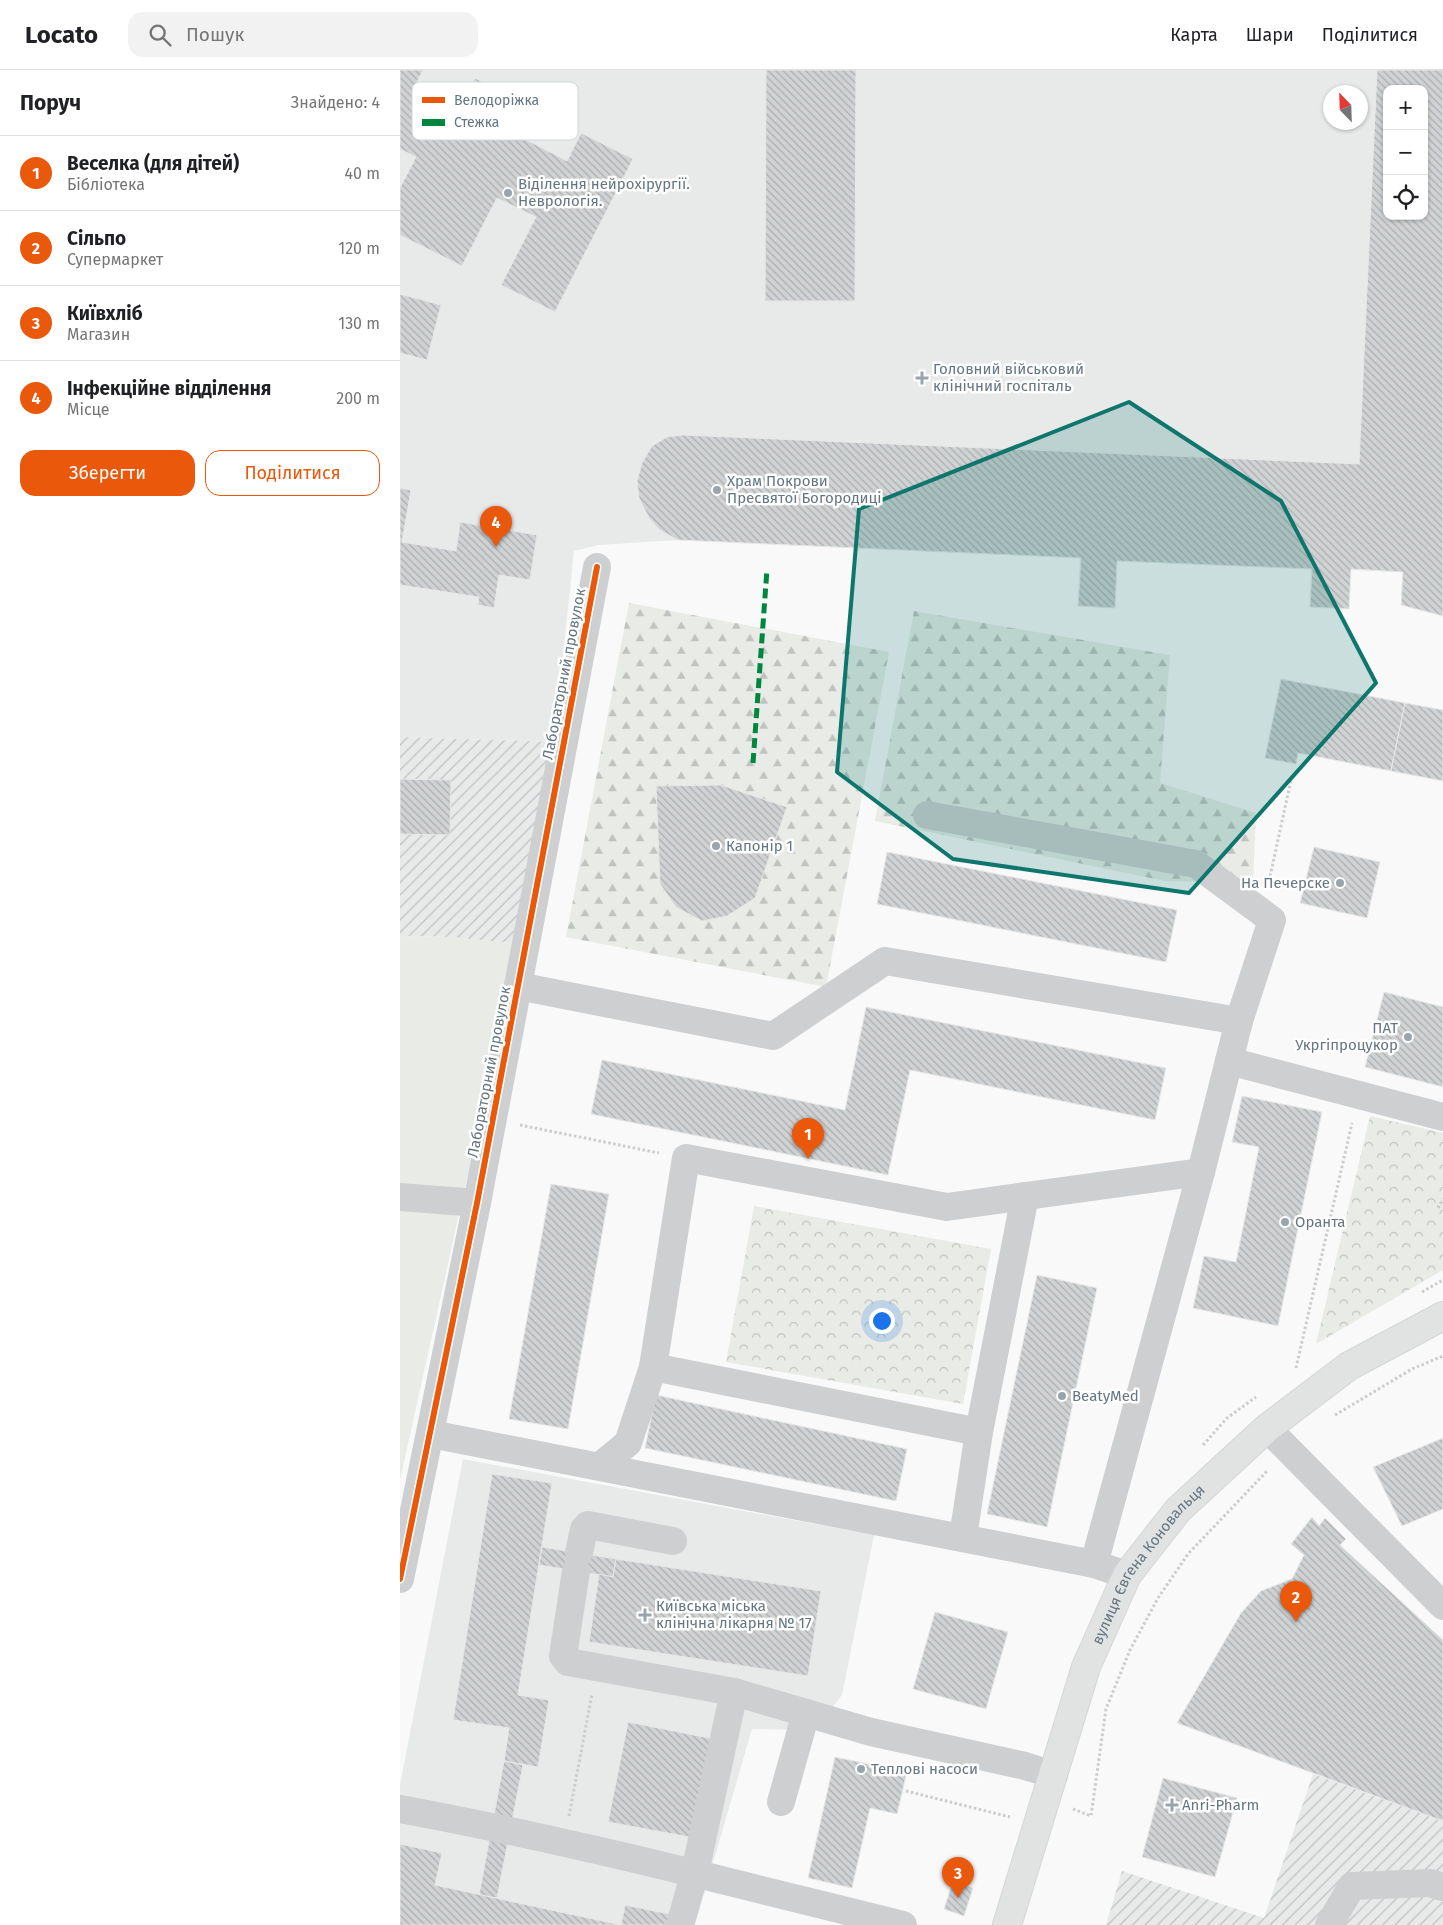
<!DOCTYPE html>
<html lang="uk">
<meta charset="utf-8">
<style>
:root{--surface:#fff;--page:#f2f2f2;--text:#202124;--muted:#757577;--line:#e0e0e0;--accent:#ea580c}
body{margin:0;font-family:"Fira Sans",sans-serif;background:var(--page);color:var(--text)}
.controls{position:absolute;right:15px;top:15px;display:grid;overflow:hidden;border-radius:10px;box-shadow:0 1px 4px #0004}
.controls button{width:45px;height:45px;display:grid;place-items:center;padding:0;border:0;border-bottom:1px solid var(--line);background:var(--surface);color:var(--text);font:25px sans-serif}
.compass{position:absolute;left:923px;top:15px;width:45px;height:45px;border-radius:50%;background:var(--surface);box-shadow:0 1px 4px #0004;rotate:337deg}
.you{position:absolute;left:481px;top:1250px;width:18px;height:18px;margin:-12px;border:4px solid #fff;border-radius:50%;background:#1a73e8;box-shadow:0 0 0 8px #1a73e833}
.badge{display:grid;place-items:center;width:32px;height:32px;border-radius:50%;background:var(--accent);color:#fff;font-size:16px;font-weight:700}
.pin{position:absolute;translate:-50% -41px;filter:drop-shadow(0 1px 2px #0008)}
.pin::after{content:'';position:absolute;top:26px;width:18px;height:15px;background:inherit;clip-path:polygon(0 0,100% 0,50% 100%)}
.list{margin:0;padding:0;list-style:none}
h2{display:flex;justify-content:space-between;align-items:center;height:65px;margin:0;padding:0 20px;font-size:21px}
h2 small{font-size:16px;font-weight:400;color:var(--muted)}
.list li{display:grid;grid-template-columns:32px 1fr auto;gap:15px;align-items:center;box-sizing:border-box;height:75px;padding:0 20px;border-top:1px solid var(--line)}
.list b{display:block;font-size:19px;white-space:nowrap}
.list p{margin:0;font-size:16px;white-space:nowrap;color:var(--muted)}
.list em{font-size:16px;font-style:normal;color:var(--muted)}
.actions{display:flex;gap:10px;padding:15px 20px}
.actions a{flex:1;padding:11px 0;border:1px solid var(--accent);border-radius:15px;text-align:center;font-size:18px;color:var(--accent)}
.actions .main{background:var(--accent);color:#fff}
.icon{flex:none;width:28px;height:28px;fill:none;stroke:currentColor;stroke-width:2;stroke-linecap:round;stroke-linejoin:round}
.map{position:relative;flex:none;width:1043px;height:1855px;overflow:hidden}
header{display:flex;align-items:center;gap:30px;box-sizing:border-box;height:70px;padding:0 25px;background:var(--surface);border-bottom:1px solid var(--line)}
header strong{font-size:24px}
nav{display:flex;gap:28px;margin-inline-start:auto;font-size:18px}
.search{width:350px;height:45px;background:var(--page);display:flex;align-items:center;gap:12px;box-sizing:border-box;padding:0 18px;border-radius:15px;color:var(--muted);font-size:19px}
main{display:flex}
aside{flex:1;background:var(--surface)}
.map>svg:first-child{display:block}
.built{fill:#e8e9e9;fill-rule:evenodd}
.industrial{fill:url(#industrial-furrows)}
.forest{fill:url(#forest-firs)}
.park{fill:url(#park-crowns)}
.garden{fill:#e8ebe6}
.building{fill:url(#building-back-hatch);stroke:#e8e8e8;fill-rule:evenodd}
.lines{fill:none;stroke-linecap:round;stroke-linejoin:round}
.major-casing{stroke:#d5d6d7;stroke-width:30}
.path{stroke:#cbcccd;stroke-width:3;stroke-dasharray:2.5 2.5;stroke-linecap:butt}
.minor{stroke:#cecfd0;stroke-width:28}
.major{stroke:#e1e2e2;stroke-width:28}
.quiet{stroke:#00873e;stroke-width:5;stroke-dasharray:10 5;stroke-linecap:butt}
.cycleway-casing{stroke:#fff;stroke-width:9}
.cycleway{stroke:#e8590c;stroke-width:6}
.marked{fill:#0f766e;fill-opacity:0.2;stroke:#0f766e;stroke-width:4;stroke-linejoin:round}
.poi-dot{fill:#99a4ac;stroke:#fff;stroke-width:2}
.labels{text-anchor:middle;stroke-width:5;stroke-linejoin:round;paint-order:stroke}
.poi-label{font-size:15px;fill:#657683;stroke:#fff;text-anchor:start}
.street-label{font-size:15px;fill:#657683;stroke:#fff}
.key{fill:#fff;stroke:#d1d6da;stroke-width:1}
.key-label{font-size:14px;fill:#657683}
</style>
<header>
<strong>Locato</strong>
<div class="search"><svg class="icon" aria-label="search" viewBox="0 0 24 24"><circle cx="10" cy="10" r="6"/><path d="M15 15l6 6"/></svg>Пошук</div>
<nav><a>Карта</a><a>Шари</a><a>Поділитися</a></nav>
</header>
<main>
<aside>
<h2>Поруч<small>Знайдено: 4</small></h2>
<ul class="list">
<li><span class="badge">1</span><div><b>Веселка (для дітей)</b><p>Бібліотека</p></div><em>40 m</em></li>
<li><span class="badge">2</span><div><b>Сільпо</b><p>Супермаркет</p></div><em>120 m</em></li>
<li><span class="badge">3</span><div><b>Київхліб</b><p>Магазин</p></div><em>130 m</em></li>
<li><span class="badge">4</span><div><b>Інфекційне відділення</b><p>Місце</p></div><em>200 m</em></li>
</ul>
<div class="actions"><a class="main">Зберегти</a><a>Поділитися</a></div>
</aside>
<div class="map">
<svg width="1043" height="1855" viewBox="0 0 1043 1855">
<defs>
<pattern id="industrial-furrows" width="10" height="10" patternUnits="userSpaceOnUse" patternTransform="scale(1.25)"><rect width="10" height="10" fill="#e8e9e9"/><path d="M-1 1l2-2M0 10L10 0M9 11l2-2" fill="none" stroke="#c0c1c2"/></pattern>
<pattern id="forest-firs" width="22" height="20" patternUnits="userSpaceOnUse" patternTransform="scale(1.25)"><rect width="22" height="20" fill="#e8ebe6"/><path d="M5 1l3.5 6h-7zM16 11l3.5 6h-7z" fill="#c0c3c0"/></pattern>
<pattern id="park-crowns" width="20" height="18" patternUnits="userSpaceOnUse" patternTransform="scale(1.25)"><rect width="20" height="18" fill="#e8ebe6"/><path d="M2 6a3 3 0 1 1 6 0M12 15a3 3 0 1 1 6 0" fill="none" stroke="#c0c3c0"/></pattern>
<pattern id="building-back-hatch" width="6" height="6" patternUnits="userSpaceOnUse" patternTransform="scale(1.25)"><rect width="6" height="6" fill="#d0d2d3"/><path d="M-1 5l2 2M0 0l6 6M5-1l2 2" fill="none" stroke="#acafb1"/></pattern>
</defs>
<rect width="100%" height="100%" fill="#f9f9f9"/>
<!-- built -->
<g class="built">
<path d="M0 0H1043V546L1001 535 1002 502 951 500 949 539 910 537 911 499 717 491 715 538 678 536 680 488 278 470 199 475 174 481 154 672 0 667ZM987 19H1024V146H987ZM931 22H961V52H931Z"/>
<polygon points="63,1389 474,1465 442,1625 414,1660 352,1659 295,1855 0,1855 0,1715"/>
</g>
<!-- industrial -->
<g class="industrial">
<polygon points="0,667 154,672 119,874 51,867 0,866"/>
<polygon points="913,1704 1043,1751 1043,1855 706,1855 722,1801 864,1848"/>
</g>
<!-- forest -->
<g class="forest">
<polygon points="229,533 489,582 426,917 166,867"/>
<polygon points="514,541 770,585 760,713 856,743 853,813 765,811 475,751"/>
</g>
<!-- park -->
<g class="park">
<polygon points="970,1046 1043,1063 1043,1200 916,1274"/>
<polygon points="354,1136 591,1179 563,1334 326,1292"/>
</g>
<!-- garden -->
<polygon class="garden" points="0,866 51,867 119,874 0,1410"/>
<!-- building -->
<g class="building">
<polygon points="0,0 23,0 14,18 58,40 75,8 133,37 119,66 167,91 181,63 233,89 155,242 101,215 136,147 97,128 62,196 0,165 0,118 16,87 0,79"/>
<polygon points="366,0 456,0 455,231 365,231"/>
<path d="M977 0H1043V546L1001 535 1003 502 951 499 949 539 910 537 912 499 717 491 715 538 678 536 681 488 278 470 260 460 249 448 239 428 237 411 242 393 252 376 267 367 283 365 959 394ZM987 19H1024V146H987Z"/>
<polygon points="0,224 41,235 27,290 0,283"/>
<polygon points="0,418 11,420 2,472 56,481 60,452 137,465 130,510 99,505 94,538 78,535 79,527 0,515"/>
<polygon points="881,609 1005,633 991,701 898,683 896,694 865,688"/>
<polygon points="1005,633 1043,640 1043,711 991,701"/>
<polygon points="0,709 51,710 50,765 0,764"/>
<polygon points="321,715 387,737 355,828 327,846 302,851 276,837 260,814 256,716"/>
<polygon points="914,777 980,792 967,848 900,833"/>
<polygon points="487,782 777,840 766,892 477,834"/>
<polygon points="984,922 1043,937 1043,1017 965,997"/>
<polygon points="466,937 766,998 755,1050 510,1000 488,1105 191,1044 202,990 445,1040"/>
<polygon points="842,1026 922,1042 878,1256 793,1238 804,1186 836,1192 859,1077 832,1072"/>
<polygon points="151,1114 209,1124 168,1359 109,1349"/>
<polygon points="637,1205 697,1218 647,1457 587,1444"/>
<polygon points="256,1325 507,1379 496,1431 245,1378"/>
<polygon points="1043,1368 1043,1439 1002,1456 973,1397"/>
<polygon points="92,1404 152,1413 118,1625 149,1630 138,1697 104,1691 109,1658 53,1650"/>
<polygon points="912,1447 919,1456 925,1448 946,1469 940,1475 1043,1570 1043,1751 777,1653 841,1543 861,1521 892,1509 904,1485 891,1474"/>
<polygon points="142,1477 216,1489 213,1507 139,1495"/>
<polygon points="216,1489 421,1521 408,1606 189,1572 199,1504 213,1507"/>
<polygon points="535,1542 608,1562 586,1639 513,1619"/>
<polygon points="228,1652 314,1669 295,1768 208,1752"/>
<polygon points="435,1687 507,1702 497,1744 470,1738 452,1818 408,1808"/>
<polygon points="104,1691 123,1695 97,1828 79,1825"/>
<polygon points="763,1708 837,1728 815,1807 742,1787"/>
<polygon points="0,1774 42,1783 35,1815 221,1855 225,1835 274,1845 272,1855 0,1855"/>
<polygon points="553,1811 573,1818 564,1846 544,1839"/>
</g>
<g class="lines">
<!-- major casing -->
<g class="major-casing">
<g id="major">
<path id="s1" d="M607 1855 686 1597 727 1505 778 1440 867 1358 949 1296 1043 1246"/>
</g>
</g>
<!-- path -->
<g class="path">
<polyline points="869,811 891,710"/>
<polyline points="120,1055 259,1083"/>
<polyline points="1038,1138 1043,1129"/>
<polyline points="1022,1222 1043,1210"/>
<polyline points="896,1298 952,1053"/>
<polyline points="935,1345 1012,1299 1043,1286"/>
<polyline points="803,1375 827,1348 856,1327"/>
<polyline points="506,1721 610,1747"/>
<polyline points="673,1739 691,1746 706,1639 730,1580 758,1528 788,1484 868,1400"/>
<polyline points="169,1746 192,1624"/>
</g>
<!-- minor -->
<g class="minor">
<polyline points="527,745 796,794 872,850 839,951 801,1102 694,1494 727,1505"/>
<polyline points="118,916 373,966 485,891 839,951"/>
<polyline points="829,991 1043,1047"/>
<polyline points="0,1127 77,1133"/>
<polyline points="253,1297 286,1088 547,1137 801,1102"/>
<polyline points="867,1358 1043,1536"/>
<polyline points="579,1362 625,1126"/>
<polyline points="31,1364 694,1494"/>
<polyline points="200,1396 228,1373 253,1297 579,1362 563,1467"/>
<polyline points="179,1483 184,1459 188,1455 273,1471"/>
<polyline points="176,1501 163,1586 168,1592 334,1622 471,1662 625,1696 654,1705"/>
<polyline points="0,1509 77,1133 197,497"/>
<polyline points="381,1732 406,1643"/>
<path d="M0 1739C169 1770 336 1814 503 1855"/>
<polyline points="280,1855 295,1802 334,1622"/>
<polyline points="929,1855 952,1816 1030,1813 1043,1817"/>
</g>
<!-- major -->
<use href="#major" class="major"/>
<!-- quiet -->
<polyline class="quiet" points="353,693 367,499"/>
<!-- cycleway casing -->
<g class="cycleway-casing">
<polyline id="cycleway" points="0,1509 77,1133 197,497"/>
</g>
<!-- cycleway -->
<use href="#cycleway" class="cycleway"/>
</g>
<!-- marked area -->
<path class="marked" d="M729 332 881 431 976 613 789 823 553 789 437 702 459 439Z"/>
<!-- markers -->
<g class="poi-dot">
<circle cx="108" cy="123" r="5"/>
<path d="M519.5 300.5h5v5h5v5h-5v5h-5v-5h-5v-5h5z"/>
<circle cx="317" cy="420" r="5"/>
<circle cx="316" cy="776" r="5"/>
<circle cx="940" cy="813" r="5"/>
<circle cx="1008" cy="967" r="5"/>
<circle cx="885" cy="1152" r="5"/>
<circle cx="662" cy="1326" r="5"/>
<path d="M242.5 1537.5h5v5h5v5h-5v5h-5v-5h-5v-5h5z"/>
<circle cx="461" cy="1699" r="5"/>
<path d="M769.5 1727.5h5v5h5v5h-5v5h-5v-5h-5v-5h5z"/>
</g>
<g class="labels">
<!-- poi labels -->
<g class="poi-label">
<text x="118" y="119">Віділення нейрохірургії.<tspan x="118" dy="17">Неврологія.</tspan></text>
<text x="533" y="304">Головний військовий<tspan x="533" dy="17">клінічний госпіталь</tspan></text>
<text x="327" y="416">Храм Покрови<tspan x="327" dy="17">Пресвятої Богородиці</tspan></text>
<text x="326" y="781">Капонір 1</text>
<text x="930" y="818" text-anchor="end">На Печерске</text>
<text x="998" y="963" text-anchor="end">ПАТ<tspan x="998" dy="17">Укргіпроцукор</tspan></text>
<text x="895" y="1157">Оранта</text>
<text x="672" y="1331">BeatyMed</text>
<text x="256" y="1541">Київська міська<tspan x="256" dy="17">клінічна лікарня № 17</tspan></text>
<text x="471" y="1704">Теплові насоси</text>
<text x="782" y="1740">Anri-Pharm</text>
</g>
<!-- street labels -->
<g class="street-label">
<text transform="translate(164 604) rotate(-79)" y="5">Лабораторний провулок</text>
<text transform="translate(89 1002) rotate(-79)" y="5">Лабораторний провулок</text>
<text dy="5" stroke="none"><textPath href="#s1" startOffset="391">вулиця Євгена Коновальця</textPath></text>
</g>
</g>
<!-- legend -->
<rect x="12" y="12" width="166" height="58" rx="8" class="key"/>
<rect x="22" y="27" width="23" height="6" fill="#e8590c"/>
<rect x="22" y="49" width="23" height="7" fill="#00873e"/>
<g class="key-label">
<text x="54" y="35">Велодоріжка</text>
<text x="54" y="57">Стежка</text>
</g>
</svg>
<div class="controls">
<button>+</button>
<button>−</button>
<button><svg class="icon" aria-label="locate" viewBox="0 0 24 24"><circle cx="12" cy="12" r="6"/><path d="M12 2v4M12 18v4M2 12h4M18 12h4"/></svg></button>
</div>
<svg class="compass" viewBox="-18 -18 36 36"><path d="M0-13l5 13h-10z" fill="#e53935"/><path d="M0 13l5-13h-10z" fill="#757577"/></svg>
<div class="you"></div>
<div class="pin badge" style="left:408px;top:1089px">1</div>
<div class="pin badge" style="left:896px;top:1552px">2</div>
<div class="pin badge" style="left:558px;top:1828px">3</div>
<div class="pin badge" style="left:96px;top:477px">4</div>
</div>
</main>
